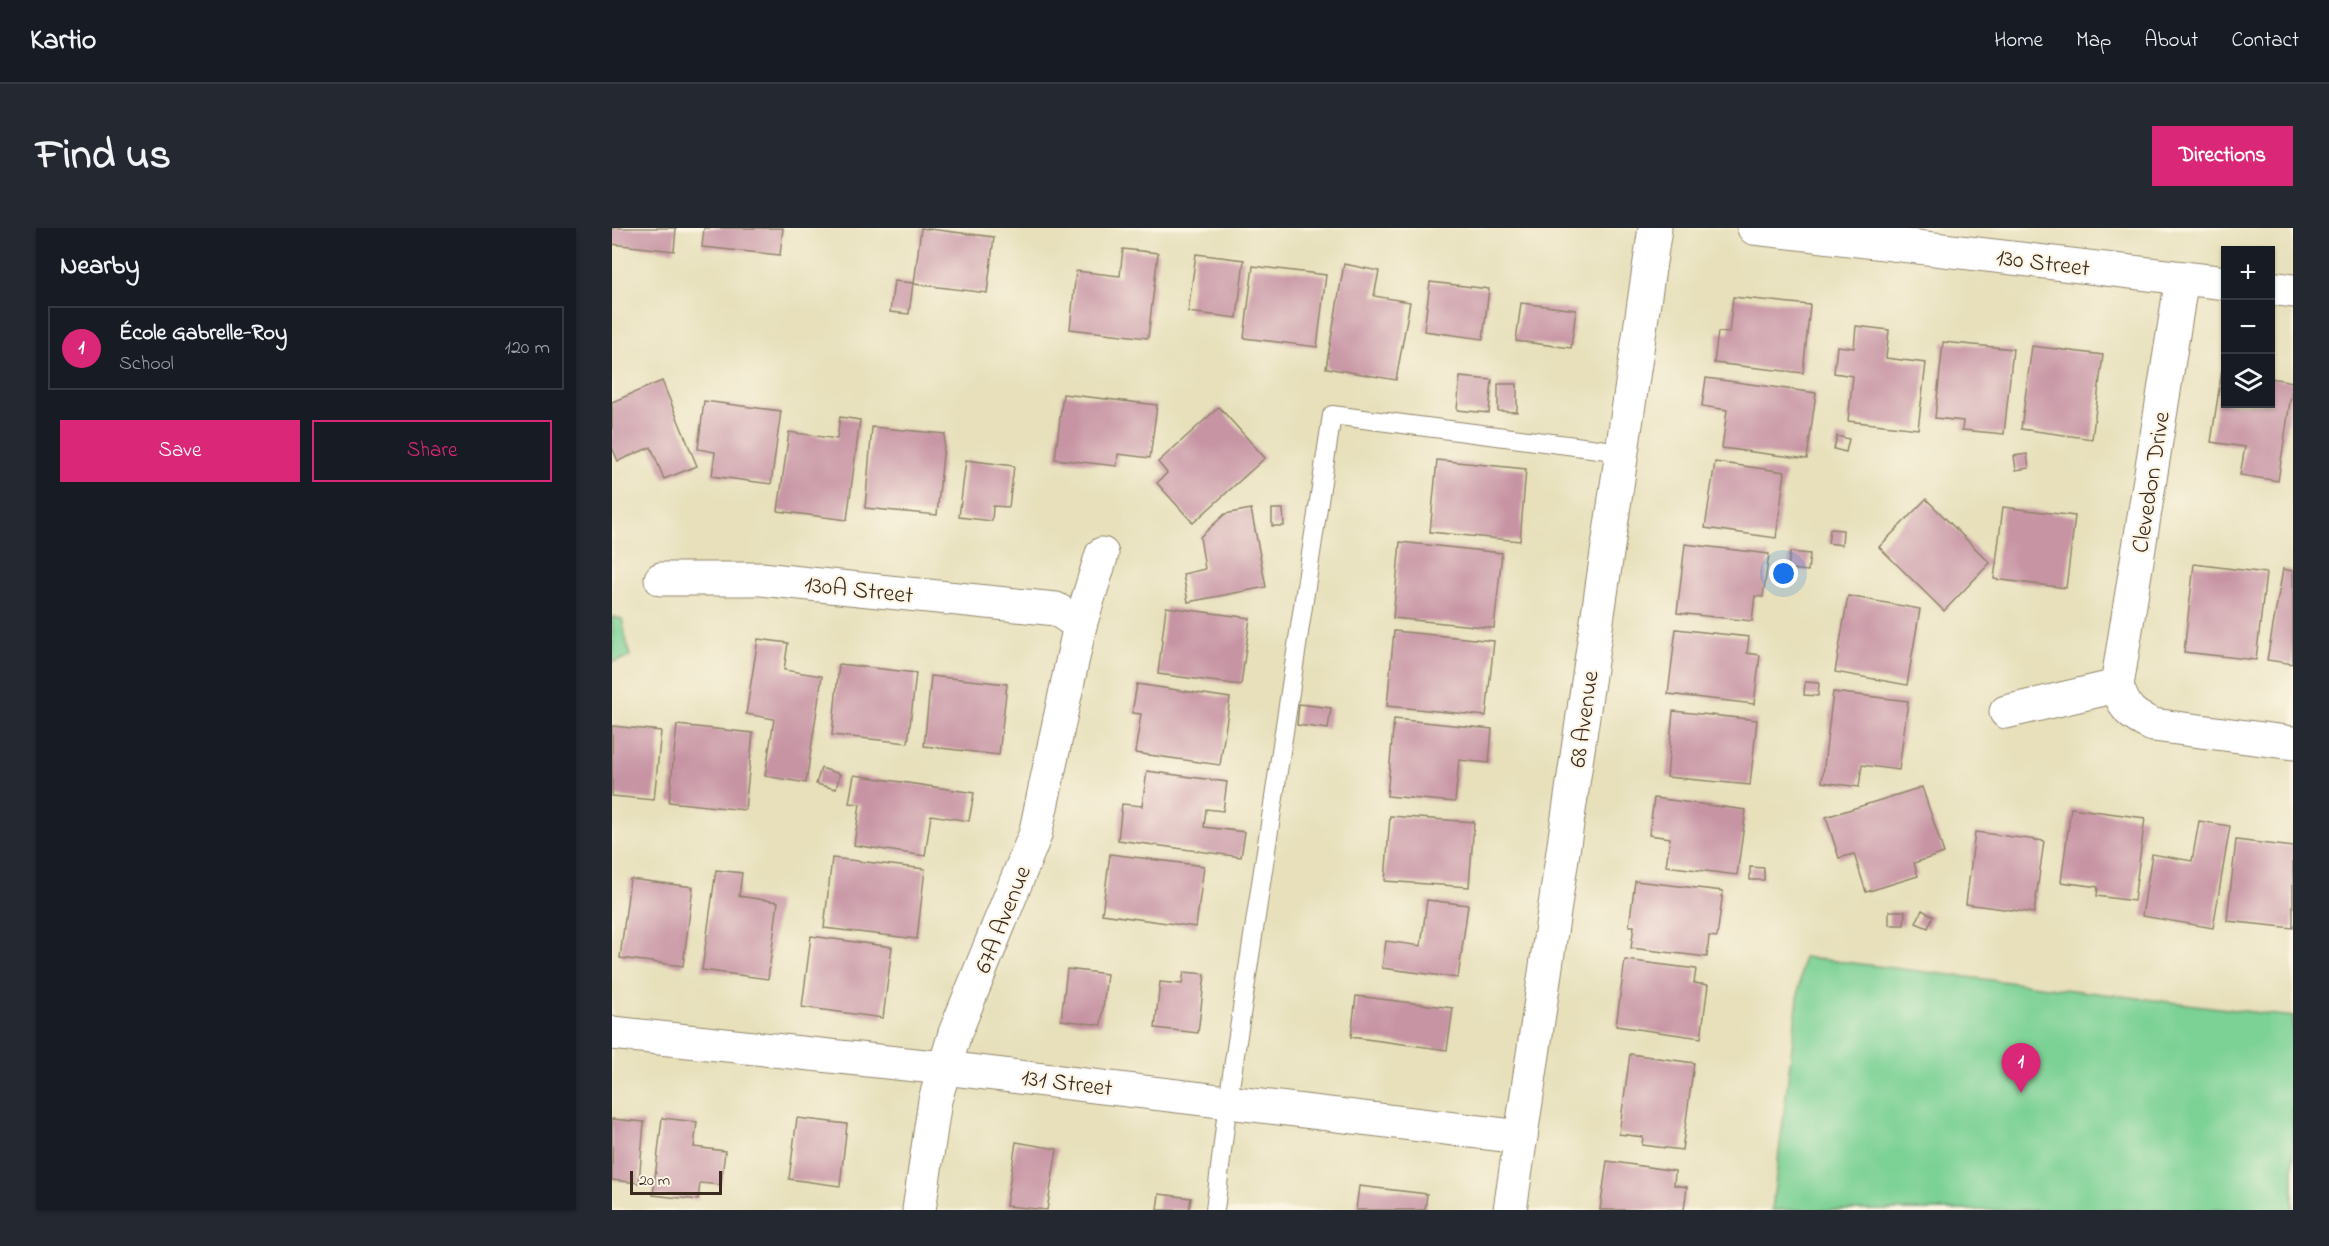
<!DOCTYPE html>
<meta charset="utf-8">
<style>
:root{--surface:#171b24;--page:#242831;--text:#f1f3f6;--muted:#9ea1a6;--line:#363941;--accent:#db2777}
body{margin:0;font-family:"Indie Flower",sans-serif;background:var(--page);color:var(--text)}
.controls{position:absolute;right:18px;top:18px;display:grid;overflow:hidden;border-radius:0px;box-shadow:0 2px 4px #0004}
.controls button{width:54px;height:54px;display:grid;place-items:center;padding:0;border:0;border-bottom:2px solid var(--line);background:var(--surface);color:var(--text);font:30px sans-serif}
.scale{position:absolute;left:18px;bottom:15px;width:92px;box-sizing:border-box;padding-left:6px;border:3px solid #3b2a1e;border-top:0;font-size:16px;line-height:21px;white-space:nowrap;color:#3b2a1e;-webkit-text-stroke:4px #fcf5e5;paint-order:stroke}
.you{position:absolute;left:1172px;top:346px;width:21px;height:21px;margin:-15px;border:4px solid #fff;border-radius:50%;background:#1a73e8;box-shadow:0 0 0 9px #1a73e833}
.badge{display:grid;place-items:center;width:39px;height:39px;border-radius:50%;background:var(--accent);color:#fff;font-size:20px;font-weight:700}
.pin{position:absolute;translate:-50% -50px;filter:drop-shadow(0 2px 3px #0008)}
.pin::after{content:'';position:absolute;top:32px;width:21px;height:18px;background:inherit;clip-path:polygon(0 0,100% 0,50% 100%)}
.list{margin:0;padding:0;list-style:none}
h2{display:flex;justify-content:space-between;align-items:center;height:78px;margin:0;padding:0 24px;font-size:26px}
h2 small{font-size:20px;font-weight:400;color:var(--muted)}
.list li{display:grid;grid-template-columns:39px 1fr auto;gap:18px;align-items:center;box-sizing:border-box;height:84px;margin:0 12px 12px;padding:0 12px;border:2px solid var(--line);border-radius:0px}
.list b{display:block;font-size:22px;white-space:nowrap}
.list p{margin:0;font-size:20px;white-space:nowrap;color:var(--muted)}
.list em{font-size:20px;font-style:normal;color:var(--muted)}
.actions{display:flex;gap:12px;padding:18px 24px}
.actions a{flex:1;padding:14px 0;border:2px solid var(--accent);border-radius:0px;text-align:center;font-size:21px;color:var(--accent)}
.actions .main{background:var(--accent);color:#fff}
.icon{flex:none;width:33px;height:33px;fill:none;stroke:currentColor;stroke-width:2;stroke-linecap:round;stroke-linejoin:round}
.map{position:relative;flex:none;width:1681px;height:982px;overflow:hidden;border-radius:0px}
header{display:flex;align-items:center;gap:36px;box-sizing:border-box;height:84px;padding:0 30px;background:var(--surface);border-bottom:2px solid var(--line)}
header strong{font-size:28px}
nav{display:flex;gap:33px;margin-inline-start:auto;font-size:21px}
.intro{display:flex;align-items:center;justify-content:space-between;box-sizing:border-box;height:144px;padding:0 36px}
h1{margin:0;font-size:42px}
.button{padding:15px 27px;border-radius:0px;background:var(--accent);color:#fff;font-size:21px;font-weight:700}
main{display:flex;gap:36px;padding:0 36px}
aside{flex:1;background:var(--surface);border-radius:0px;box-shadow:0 2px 4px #0004}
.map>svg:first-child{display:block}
.green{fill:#7bd195;stroke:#5b7e5a;stroke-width:1.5}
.building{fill:#c794a4}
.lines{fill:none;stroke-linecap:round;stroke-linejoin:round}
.service-casing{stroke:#91856c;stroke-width:20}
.minor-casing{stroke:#91856c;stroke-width:35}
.tertiary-casing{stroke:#91856c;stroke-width:35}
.service{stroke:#fff;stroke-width:18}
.minor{stroke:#fff;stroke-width:33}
.tertiary{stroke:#fff;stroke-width:33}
.labels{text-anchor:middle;stroke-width:4.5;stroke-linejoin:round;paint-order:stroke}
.street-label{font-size:24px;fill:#3b2a1e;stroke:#fcf5e5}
</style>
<header>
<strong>Kartio</strong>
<nav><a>Home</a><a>Map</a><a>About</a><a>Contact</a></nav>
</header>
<div class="intro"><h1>Find us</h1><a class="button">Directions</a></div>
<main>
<aside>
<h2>Nearby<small></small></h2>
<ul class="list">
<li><span class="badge">1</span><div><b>École Gabrelle-Roy</b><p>School</p></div><em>120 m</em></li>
</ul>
<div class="actions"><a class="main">Save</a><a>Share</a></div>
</aside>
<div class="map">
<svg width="1681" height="982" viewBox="0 0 1681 982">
<rect width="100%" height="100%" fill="#fcf5e5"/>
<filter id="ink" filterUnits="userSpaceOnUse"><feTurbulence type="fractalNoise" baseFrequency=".0167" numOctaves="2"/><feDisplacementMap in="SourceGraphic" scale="12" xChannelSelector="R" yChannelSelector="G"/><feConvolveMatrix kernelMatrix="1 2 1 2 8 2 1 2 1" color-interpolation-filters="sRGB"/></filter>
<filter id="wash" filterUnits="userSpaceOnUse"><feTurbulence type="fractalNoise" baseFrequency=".008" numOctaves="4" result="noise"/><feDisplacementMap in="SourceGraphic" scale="24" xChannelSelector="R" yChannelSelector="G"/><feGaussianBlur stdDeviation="1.35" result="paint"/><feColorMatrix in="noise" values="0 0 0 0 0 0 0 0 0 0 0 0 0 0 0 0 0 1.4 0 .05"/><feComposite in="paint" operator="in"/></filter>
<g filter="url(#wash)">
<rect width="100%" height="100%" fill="#e7e0bb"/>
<!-- green -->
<g class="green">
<polygon points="0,389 10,391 18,429 0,434"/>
<polygon points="1191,729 1681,789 1681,982 1160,982"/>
</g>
<g id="blocks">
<!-- building -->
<g class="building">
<polygon points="0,0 64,0 62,23 0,16"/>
<polygon points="92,0 171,0 168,27 90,19"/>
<polygon points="309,0 382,9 375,65 302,56"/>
<polygon points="511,21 546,25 536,110 458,101 464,43 508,48"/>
<polygon points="584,26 632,32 625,90 576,84"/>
<polygon points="732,36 767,43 762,68 798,74 784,152 714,140"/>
<polygon points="641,38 714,47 705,119 632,110"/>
<polygon points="282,53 301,55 297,86 278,84"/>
<polygon points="818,54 877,61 871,111 812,103"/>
<polygon points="1121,69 1198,77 1191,145 1102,135 1106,104 1117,105"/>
<polygon points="909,75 964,82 959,120 904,113"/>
<polygon points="1244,98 1277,102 1274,130 1314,135 1306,201 1236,193 1241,148 1222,145 1225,118 1242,120"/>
<polygon points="1331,114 1401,121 1392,206 1350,202 1351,193 1323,190"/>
<polygon points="1420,118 1491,127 1480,211 1409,201"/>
<polygon points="1610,142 1614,143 1614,176 1658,176 1658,150 1681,154 1666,253 1628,247 1633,219 1599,214"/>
<polygon points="848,149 880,152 877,185 845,182"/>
<polygon points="1094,150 1204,165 1195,231 1110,220 1115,182 1090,178"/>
<polygon points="50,153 85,238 52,251 39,219 6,233 0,219 0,174"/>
<polygon points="886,156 905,156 905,184 886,183"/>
<polygon points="451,166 545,177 538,230 506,226 505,238 443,231"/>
<polygon points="92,173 169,183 159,256 100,248 103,224 86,221"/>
<polygon points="607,179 653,230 581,295 545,255 555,245 546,234"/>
<polygon points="228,189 248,192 235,292 166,283 177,204 225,211"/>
<polygon points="260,199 333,206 325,287 253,280"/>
<polygon points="1225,208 1237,211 1234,224 1222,221"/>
<polygon points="1415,226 1417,240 1404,242 1402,228"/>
<polygon points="354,232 402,238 397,279 381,278 380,293 347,289"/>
<polygon points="825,232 914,241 908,313 818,304"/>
<polygon points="1103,234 1173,244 1164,310 1093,300"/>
<polygon points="1314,271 1378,335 1332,383 1267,319"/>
<polygon points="1391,279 1463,288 1454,360 1382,351"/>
<polygon points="639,281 654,359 576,374 571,346 593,341 588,309 613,286"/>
<polygon points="660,281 671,281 672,298 660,298"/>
<polygon points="1218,301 1231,302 1230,317 1216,315"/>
<polygon points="788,314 890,325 882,400 781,390"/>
<polygon points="1073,316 1157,326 1151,369 1143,368 1140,393 1065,385"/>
<polygon points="1178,324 1198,326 1196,343 1176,341"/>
<polygon points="1582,336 1654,345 1644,432 1572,424"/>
<polygon points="1671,341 1681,343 1681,436 1655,432"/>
<polygon points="1236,368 1308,381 1295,457 1223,444"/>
<polygon points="554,379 638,390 629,457 546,446"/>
<polygon points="1064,401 1137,409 1135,425 1148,427 1142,476 1056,466"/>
<polygon points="782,403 882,413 874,488 775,478"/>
<polygon points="146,411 176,415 172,442 210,448 194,555 153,548 162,491 134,486"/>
<polygon points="227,436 304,445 296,515 220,507"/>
<polygon points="319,448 395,456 387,527 312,518"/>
<polygon points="1193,454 1207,455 1206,468 1192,467"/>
<polygon points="525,456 618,470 608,537 523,525 529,486 520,485"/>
<polygon points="1221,464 1296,473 1287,542 1250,537 1247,559 1210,554"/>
<polygon points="687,476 719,480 716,501 685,497"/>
<polygon points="1061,483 1145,492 1138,557 1055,549"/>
<polygon points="782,491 880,501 877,535 847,532 843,574 775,568"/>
<polygon points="65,497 141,505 133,582 57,574"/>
<polygon points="0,498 49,503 42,572 0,568"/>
<polygon points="209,540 228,546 224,561 204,556"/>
<polygon points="535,543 615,554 611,583 594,581 592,599 633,604 629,629 506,612 510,576 530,578"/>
<polygon points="242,547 362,565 357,593 319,587 313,628 242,617 248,576 237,575"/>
<polygon points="1310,559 1332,625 1302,635 1306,648 1254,664 1242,626 1227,630 1214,589"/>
<polygon points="1042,570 1134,582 1125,647 1054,638 1058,610 1037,607"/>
<polygon points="1459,580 1533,590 1522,673 1485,668 1486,659 1449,654"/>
<polygon points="778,588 862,594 857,659 773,653"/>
<polygon points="1587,593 1618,598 1601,700 1530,688 1540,626 1580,633"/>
<polygon points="1363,604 1432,613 1422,685 1354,676"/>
<polygon points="1624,612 1681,619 1681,700 1615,693"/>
<polygon points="498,626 592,638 584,699 490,686"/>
<polygon points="220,630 313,641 305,711 212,700"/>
<polygon points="1138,639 1152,640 1152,652 1138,652"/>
<polygon points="104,642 130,645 127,668 166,674 156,751 90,742"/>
<polygon points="18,651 81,659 71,738 8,730"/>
<polygon points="1023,653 1111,663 1105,709 1097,708 1095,729 1019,720 1022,698 1017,698"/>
<polygon points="815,672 856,677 846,750 770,740 774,713 809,718"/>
<polygon points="1310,682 1321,688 1316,700 1304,695"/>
<polygon points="1277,683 1293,683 1292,697 1277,697"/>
<polygon points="199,708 280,719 271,790 190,779"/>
<polygon points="1013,732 1084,741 1082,755 1096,757 1089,810 1004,798"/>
<polygon points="455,741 495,746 489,797 449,792"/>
<polygon points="572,744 593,746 586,805 543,800 548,754 570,756"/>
<polygon points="744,768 841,780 835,822 739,809"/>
<polygon points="1018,826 1082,835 1070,922 1030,917 1031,909 1007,906"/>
<polygon points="50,890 85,894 82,919 113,923 109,957 88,955 86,972 41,967"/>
<polygon points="185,890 235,896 228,958 177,951"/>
<polygon points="0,891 32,894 27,955 0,952"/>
<polygon points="404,914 445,921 435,982 394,978"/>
<polygon points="995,933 1063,943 1062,957 1075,959 1072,982 988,982"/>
<polygon points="747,958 815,966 813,982 744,982"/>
<polygon points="547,966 579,970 577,982 545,982"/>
</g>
</g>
</g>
<g filter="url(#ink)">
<use href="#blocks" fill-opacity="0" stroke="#91856c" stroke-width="1.5"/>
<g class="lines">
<!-- service casing -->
<g class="service-casing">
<polyline id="service" points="603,982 616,873 720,187 1010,224"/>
</g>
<!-- minor casing -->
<g class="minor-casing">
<g id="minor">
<polyline points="49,351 149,351 444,381 468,397 423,607 343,805 323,872 307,982"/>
<polyline points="468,397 490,326"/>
<polyline points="1505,458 1570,50"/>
<path d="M1394 484 1505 458C1513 481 1518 487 1541 497L1681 515"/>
<polyline points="0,805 332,840 909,909"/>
</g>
</g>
<!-- tertiary casing -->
<g class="tertiary-casing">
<g id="tertiary">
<polyline points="1142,0 1614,55"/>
<polyline points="1658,60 1681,63"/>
<polyline points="898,982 1043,0"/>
</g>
</g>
<!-- service -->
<use href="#service" class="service"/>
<!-- minor -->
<use href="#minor" class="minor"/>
<!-- tertiary -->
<use href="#tertiary" class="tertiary"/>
</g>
</g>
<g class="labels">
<!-- street labels -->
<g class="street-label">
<text transform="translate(1431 34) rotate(7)" y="8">130 Street</text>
<text transform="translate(1538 254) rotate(-81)" y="8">Clevedon Drive</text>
<text transform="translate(247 361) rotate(6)" y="8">130A Street</text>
<text transform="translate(971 491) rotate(-82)" y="8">68 Avenue</text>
<text transform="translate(390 691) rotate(-68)" y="8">67A Avenue</text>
<text transform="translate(455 854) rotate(7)" y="8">131 Street</text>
</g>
</g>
</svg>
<div class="controls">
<button>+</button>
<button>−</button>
<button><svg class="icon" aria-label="layers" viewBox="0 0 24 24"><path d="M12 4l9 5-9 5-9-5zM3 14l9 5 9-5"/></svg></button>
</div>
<div class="scale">20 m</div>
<div class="you"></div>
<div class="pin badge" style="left:1409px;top:865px">1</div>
</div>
</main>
